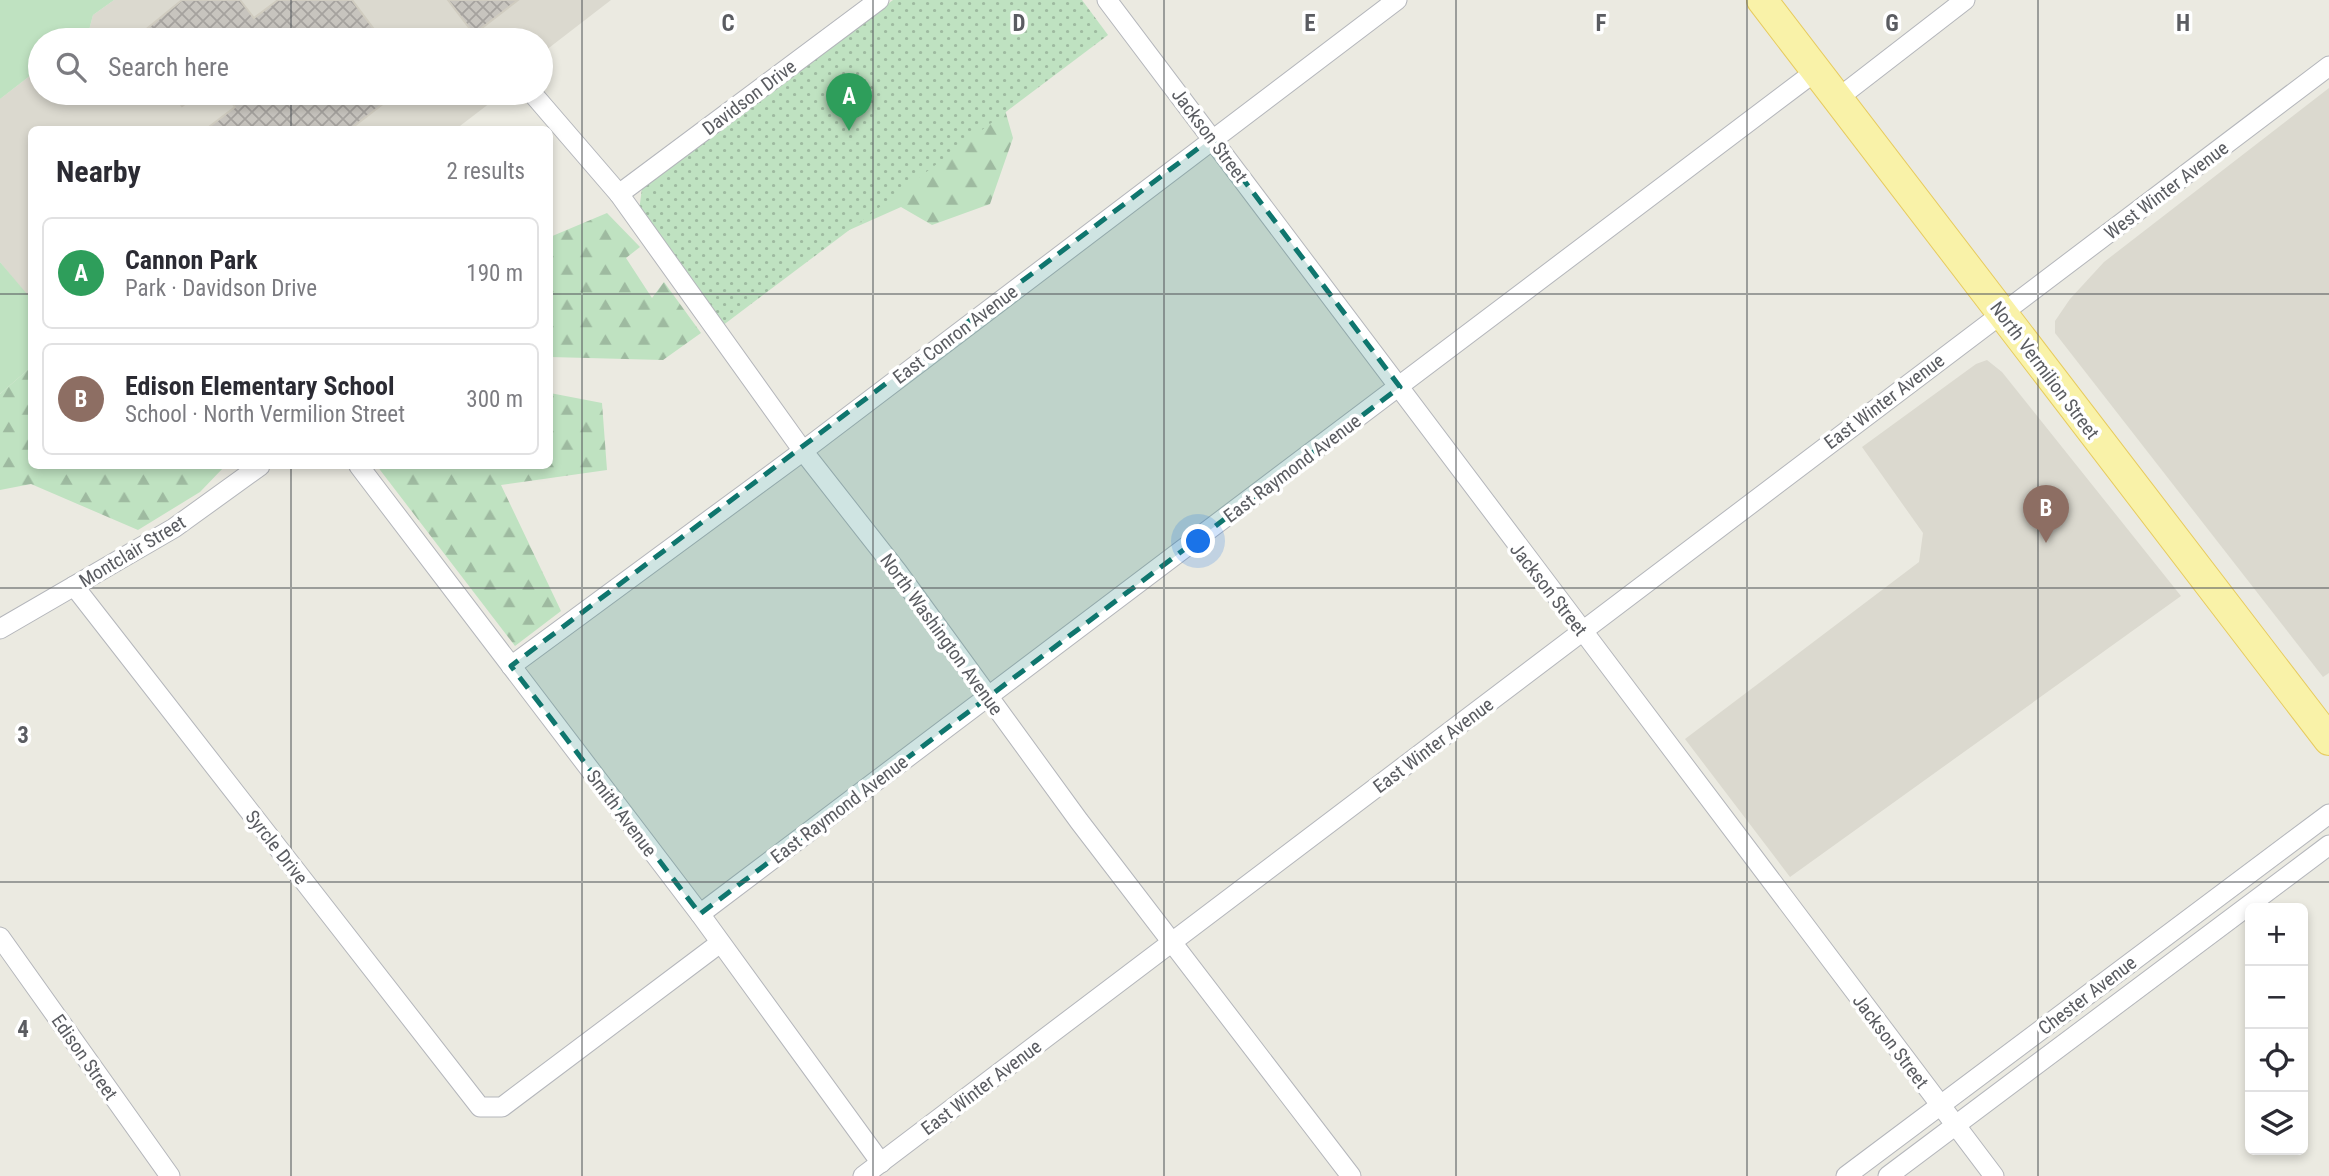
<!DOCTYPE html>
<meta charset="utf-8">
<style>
:root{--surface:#fff;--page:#f7f7f7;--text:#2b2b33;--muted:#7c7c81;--line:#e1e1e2;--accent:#dd5036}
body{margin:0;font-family:"Roboto Condensed",sans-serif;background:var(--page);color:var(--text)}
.controls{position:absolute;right:21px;bottom:21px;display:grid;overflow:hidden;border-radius:10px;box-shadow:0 4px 10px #0003}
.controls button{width:63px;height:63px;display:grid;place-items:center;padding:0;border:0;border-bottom:2px solid var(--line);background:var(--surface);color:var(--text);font:35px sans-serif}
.you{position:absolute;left:1199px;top:542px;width:24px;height:24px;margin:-18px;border:5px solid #fff;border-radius:50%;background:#1a73e8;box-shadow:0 0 0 10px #1a73e833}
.badge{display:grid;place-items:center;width:46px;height:46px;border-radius:50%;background:var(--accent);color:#fff;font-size:23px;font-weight:700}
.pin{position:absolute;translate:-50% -58px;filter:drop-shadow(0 2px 4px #0008)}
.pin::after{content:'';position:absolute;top:37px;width:24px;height:21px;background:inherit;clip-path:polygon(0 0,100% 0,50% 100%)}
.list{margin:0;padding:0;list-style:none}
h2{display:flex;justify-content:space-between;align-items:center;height:91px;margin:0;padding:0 28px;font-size:30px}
h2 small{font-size:23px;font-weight:400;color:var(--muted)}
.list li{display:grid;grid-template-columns:46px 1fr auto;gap:21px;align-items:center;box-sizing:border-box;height:112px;margin:0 14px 14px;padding:0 14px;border:2px solid var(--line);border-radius:10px}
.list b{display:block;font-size:26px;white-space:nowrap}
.list p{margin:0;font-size:23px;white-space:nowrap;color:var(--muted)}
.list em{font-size:23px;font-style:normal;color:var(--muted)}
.icon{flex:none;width:38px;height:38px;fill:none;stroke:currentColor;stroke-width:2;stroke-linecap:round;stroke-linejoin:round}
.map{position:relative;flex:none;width:2329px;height:1176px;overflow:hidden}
.search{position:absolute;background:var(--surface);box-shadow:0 4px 10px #0003;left:28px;top:28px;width:525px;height:77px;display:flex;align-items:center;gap:18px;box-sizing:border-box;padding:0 24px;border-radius:38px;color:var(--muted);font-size:26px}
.panel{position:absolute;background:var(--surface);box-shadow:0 4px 10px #0003;left:28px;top:126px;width:525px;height:343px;border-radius:10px}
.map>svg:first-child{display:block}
.education{fill:#dbd9cf}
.grass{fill:#bfe2c1}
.forest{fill:url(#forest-firs)}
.park{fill:url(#park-dots)}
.building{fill:url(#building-cross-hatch);stroke:#d0ccc0;stroke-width:2}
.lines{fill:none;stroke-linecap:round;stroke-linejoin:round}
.street-casing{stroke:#b4b6bb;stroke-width:21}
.primary-casing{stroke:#e7cb5e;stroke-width:32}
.street{stroke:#fff;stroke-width:19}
.primary{stroke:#f9f2a8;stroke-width:30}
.marked{fill:#0f766e;fill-opacity:0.2;stroke:#0f766e;stroke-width:5;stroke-dasharray:14 9;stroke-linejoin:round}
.grid{fill:none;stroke:#5a5c61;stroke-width:2;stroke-opacity:0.55}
.labels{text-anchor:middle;stroke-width:7;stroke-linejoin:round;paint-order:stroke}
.street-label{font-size:19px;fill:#5a5c61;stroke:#fff}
.grid-label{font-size:23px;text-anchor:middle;font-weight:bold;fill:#5a5c61;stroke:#fff;stroke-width:7;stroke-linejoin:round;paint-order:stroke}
</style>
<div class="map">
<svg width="2329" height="1176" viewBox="0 0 2329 1176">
<defs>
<pattern id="forest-firs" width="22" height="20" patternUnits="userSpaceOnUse" patternTransform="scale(1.75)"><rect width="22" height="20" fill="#bfe2c1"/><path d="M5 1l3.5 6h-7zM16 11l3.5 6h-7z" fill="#9ebaa0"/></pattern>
<pattern id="park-dots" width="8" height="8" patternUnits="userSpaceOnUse" patternTransform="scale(1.75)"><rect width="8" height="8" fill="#bfe2c1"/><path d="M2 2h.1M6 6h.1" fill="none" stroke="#9ebaa0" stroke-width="1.8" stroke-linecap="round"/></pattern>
<pattern id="building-cross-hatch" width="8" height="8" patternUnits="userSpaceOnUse" patternTransform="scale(1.75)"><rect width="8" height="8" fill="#c7c4be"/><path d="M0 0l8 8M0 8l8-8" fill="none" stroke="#a5a29e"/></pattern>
</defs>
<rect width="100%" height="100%" fill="#ebeae1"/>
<!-- education -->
<g class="education">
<polygon points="114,0 611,0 541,54 541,40 75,40 89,30 93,15"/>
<polygon points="40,68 40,93 503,93 456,129 32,130 31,300 0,262 0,99"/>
<polygon points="2329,88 2329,673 2323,677 2055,333 2055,321 2070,299 2104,262"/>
<polygon points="1987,360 2002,372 2181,596 1790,877 1685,739 1919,562 1923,533 1862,447 1976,364"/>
</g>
<!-- grass -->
<g class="grass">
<polygon points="0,0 114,0 93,15 89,30 75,40 40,40 40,68 0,99"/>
<polygon points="0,262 32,300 31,367 0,394"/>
</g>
<!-- forest -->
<g class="forest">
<polygon points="982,29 1013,138 990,204 932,225 901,207 847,231"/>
<polygon points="607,213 640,247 626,258 652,298 664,282 701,333 663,360 550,357 550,237"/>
<polygon points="31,367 32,466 225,466 200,492 138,530 31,484 0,490 0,394"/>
<polygon points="550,393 602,403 607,470 501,485 561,611 515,646 377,466 550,466"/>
</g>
<!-- park -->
<polygon class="park" points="893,0 1082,0 1108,35 722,326 639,211 642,188"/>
<!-- building -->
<g class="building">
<polygon points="182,0 240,0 254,18 278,0 352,0 382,40 133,40"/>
<polygon points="448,0 518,0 474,34"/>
<polygon points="172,93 200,93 182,106"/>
<polygon points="224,93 326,93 333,103 346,93 397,93 349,130 205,130 235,107"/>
</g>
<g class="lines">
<!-- street casing -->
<g class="street-casing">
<g id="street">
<polyline points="1107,0 1994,1176"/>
<polyline points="532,93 619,194 803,451 897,571 1079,821 1351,1176"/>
<polyline points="1837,99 1965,0"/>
<polyline points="619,194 879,0"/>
<polyline points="359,466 700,914 881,1163"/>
<polyline points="74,586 480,1107 502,1107 720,943"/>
<polyline points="0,629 174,528 260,466"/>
<polyline points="511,666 803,451 1397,0"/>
<polyline points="700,914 1816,71"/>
<polyline points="0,937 170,1176"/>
<polyline points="863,1176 2329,66"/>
<polyline points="1846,1176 2329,814"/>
<polyline points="1888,1176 2329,845"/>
</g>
</g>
<!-- primary casing -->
<g class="primary-casing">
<polyline id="primary" points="1762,0 2329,740"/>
</g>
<!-- street -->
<use href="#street" class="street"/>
<!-- primary -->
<use href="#primary" class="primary"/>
</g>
<!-- marked area -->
<path class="marked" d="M1212 138 1400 387 700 914 511 666Z"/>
<!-- grid -->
<path class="grid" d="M291 0V40M582 0V1176M873 0V1176M1164 0V1176M1456 0V1176M1747 0V1176M2038 0V1176M291 93V130M0 294H32M550 294H2329M291 466V1176M0 588H2329M0 882H2329"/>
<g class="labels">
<!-- street labels -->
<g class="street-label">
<text transform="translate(749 97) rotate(-37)" y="7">Davidson Drive</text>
<text transform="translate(1210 135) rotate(53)" y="7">Jackson Street</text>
<text transform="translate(2166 190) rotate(-37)" y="7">West Winter Avenue</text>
<text transform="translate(955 334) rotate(-37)" y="7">East Conron Avenue</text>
<text transform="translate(2045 370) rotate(53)" y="7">North Vermilion Street</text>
<text transform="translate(1884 401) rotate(-37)" y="7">East Winter Avenue</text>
<text transform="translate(1292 468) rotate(-37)" y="7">East Raymond Avenue</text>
<text transform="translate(132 551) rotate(-31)" y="7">Montclair Street</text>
<text transform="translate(1549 589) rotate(52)" y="7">Jackson Street</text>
<text transform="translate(942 634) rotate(54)" y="7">North Washington Avenue</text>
<text transform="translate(1433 745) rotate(-37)" y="7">East Winter Avenue</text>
<text transform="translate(839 809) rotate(-37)" y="7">East Raymond Avenue</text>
<text transform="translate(622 813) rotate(53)" y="7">Smith Avenue</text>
<text transform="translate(277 847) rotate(52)" y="7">Syrcle Drive</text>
<text transform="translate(2087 995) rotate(-37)" y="7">Chester Avenue</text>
<text transform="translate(1891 1041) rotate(53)" y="7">Jackson Street</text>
<text transform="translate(85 1057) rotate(55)" y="7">Edison Street</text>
<text transform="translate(981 1087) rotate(-37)" y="7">East Winter Avenue</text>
</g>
</g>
<g class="grid-label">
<text x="728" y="31">C</text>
<text x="1019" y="31">D</text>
<text x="1310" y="31">E</text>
<text x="1601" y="31">F</text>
<text x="1892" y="31">G</text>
<text x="2183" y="31">H</text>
<text x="23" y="743">3</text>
<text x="23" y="1037">4</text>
</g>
</svg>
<div class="controls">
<button>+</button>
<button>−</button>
<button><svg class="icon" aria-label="locate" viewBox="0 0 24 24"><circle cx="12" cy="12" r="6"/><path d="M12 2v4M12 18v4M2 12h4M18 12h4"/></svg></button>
<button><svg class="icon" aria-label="layers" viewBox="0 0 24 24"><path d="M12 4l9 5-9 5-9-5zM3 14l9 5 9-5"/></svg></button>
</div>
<div class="you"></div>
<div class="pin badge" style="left:849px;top:131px;background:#2e9e5b">A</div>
<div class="pin badge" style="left:2046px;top:543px;background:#8d6e63">B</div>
<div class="search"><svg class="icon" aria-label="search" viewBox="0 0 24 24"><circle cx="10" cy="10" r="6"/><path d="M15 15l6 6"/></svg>Search here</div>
<section class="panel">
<h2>Nearby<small>2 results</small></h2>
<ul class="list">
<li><span class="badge" style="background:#2e9e5b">A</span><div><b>Cannon Park</b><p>Park · Davidson Drive</p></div><em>190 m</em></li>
<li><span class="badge" style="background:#8d6e63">B</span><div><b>Edison Elementary School</b><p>School · North Vermilion Street</p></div><em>300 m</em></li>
</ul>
</section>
</div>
